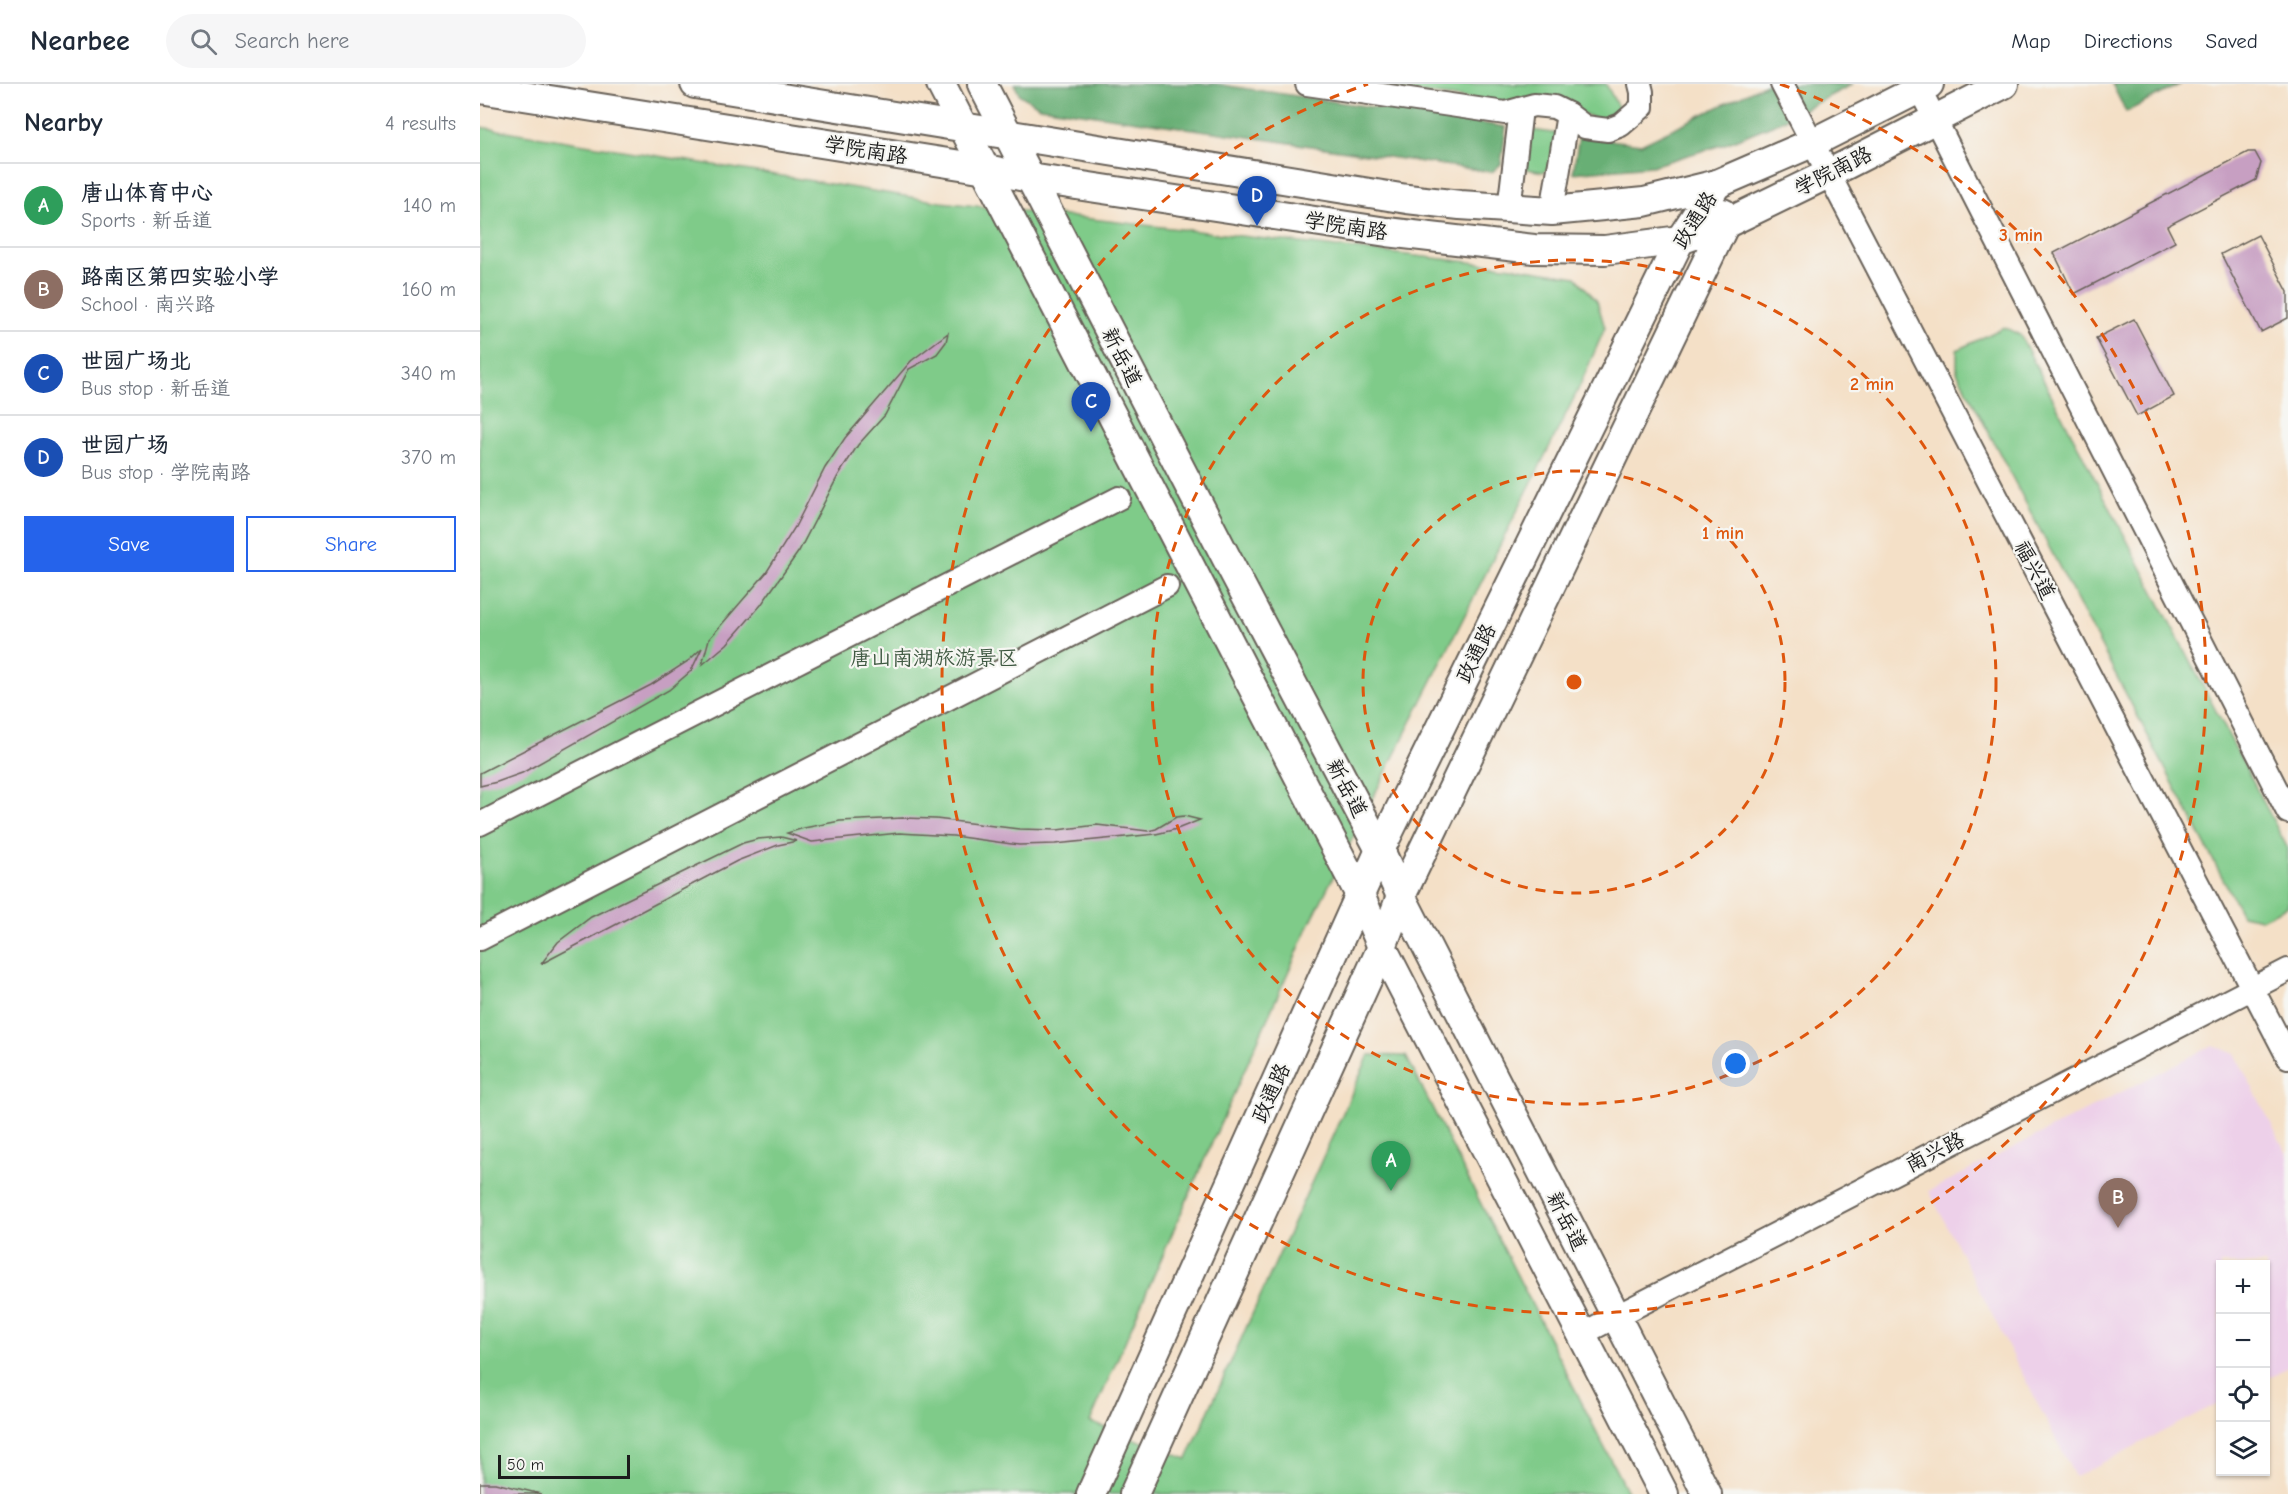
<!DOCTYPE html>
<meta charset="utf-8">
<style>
:root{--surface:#fff;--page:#f6f6f7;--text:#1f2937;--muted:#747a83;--line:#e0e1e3;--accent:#2563eb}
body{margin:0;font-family:"Comic Neue","LXGW WenKai TC",sans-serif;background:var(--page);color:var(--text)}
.controls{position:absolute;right:18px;bottom:18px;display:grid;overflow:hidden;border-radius:0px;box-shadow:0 2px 4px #0004}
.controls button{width:54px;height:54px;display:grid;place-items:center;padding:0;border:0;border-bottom:2px solid var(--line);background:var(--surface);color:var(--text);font:30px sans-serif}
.scale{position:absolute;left:18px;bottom:15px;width:132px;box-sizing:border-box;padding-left:6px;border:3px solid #1c1c1c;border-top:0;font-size:16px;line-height:21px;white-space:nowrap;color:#1c1c1c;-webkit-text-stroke:4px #f6f6f2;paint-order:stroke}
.you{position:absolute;left:1256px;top:980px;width:21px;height:21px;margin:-15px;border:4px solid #fff;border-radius:50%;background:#1a73e8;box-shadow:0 0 0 9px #1a73e833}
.badge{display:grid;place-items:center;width:39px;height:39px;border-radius:50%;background:var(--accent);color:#fff;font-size:20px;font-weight:700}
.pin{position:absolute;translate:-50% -50px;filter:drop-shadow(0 2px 3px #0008)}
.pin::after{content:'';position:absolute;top:32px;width:21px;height:18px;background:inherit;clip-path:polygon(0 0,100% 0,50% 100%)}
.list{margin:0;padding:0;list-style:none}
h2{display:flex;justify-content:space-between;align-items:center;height:78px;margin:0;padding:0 24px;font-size:26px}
h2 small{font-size:20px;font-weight:400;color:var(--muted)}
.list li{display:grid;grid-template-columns:39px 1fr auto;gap:18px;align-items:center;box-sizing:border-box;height:84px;padding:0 24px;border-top:2px solid var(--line)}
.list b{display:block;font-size:22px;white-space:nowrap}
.list p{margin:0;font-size:20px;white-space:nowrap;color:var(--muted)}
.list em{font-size:20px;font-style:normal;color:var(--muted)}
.actions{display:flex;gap:12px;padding:18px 24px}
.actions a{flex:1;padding:14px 0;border:2px solid var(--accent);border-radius:0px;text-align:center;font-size:21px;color:var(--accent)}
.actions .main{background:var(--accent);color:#fff}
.icon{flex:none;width:33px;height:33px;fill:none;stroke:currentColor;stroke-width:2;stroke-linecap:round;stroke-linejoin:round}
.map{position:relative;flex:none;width:1808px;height:1410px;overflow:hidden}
header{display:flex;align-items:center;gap:36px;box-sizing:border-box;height:84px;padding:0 30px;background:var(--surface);border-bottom:2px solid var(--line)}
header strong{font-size:28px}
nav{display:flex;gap:33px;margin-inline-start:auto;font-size:21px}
.search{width:420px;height:54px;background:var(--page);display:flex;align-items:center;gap:15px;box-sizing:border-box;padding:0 21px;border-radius:33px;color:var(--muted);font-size:22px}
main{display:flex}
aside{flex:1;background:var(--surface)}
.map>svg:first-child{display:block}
.built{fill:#edd0e9}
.green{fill:#7fcb89;stroke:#4e7452;stroke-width:1.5}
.forest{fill:#67af75;stroke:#426648;stroke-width:1.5}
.building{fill:#c79fc2}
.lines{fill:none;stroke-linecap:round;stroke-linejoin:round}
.minor-casing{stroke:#686158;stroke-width:26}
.major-casing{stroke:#686158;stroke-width:32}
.minor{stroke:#fff;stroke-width:22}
.major{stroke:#fff;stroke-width:28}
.ring{fill:none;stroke:#de560d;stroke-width:3;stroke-dasharray:10 8}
.labels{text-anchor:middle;stroke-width:4.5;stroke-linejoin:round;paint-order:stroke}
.street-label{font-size:21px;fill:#1c1c1c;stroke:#f6f6f2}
.park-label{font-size:21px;fill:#3f5942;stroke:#f6f6f2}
.centre{fill:#de560d;stroke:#f6f6f2;stroke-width:3}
.ring-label{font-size:18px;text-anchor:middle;font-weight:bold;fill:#de560d;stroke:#f6f6f2;stroke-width:4.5;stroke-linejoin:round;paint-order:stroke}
</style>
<header>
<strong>Nearbee</strong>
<div class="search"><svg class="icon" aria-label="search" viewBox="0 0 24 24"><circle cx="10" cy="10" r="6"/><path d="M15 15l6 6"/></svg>Search here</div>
<nav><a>Map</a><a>Directions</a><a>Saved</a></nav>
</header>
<main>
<aside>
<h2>Nearby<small>4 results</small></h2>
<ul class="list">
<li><span class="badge" style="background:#2e9e5b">A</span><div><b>唐山体育中心</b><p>Sports · 新岳道</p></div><em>140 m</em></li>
<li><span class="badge" style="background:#8d6e63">B</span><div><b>路南区第四实验小学</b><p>School · 南兴路</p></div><em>160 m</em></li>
<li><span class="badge" style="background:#1a4fb4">C</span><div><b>世园广场北</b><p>Bus stop · 新岳道</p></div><em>340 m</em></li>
<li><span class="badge" style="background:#1a4fb4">D</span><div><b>世园广场</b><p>Bus stop · 学院南路</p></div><em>370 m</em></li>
</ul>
<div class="actions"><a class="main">Save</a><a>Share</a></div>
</aside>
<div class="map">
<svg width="1808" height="1410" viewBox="0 0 1808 1410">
<rect width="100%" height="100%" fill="#f6f6f2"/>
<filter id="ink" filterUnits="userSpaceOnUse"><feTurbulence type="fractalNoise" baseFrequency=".0167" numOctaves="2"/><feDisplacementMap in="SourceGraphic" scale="12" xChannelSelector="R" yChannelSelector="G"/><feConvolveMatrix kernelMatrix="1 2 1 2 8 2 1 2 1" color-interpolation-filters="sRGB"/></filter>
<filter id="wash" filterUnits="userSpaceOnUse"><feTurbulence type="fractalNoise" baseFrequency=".008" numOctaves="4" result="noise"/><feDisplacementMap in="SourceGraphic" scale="24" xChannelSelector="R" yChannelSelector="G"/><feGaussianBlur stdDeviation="1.35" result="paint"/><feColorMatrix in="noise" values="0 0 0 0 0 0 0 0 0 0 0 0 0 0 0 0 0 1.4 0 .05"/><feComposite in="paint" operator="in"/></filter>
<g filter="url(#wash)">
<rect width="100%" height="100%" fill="#f4e0c7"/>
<!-- built -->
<polygon class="built" points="1733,961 1755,970 1808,1072 1808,1283 1786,1295 1786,1180 1740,1180 1740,1318 1595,1393 1449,1107"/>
<!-- green -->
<g class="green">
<path d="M867 0H1126L1139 25 1133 37C1083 33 1088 0 1028 19Z"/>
<polygon points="0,43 461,118 1033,183 1096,193 1117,217 1125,244 1097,308 831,837 719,1088 610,1338 707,1375 889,971 926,972 1148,1410 0,1410"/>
<polygon points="1045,45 1079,50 1072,82 1063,88 1047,85 1041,76"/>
<polygon points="1524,243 1540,251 1808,765 1808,822 1781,835 1762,831 1477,288 1477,266"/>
</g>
<!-- forest -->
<g class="forest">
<polygon points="534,0 735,0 1026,43 1021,80 1012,88 560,23 540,11"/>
<polygon points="1286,0 1373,0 1297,39 1245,60 1172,82 1093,89 1099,52 1161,60"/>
<polygon points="1632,0 1701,0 1646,28"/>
</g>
<g id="blocks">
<!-- building -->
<g class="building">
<polygon points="1768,68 1775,68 1781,79 1776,96 1687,142 1695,158 1594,210 1574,169"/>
<polygon points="1778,151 1808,208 1808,234 1781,248 1741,170"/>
<polygon points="1654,235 1694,312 1657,332 1616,254"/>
<polygon points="468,249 466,258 457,270 429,285 405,331 378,361 358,392 319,467 281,521 247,560 222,581 229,555 286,489 315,443 345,384 365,354 431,277"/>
<polygon points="222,564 211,587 189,606 42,689 17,698 0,702 0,689 171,601 208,577"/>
<polygon points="704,732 720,736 697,745 676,750 575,760 539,761 473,752 419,749 332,758 307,749 324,744 360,737 423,734 456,735 539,745 577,746 617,741 668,747 676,745 696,733"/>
<polygon points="301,753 317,757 298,761 257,777 61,880 78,858 111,833 263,759 278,755"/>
<polygon points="0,1399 15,1399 61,1410 0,1410"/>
</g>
</g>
</g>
<g filter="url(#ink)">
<use href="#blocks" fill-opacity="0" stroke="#686158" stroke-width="1.5"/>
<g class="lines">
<!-- minor casing -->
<g class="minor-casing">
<g id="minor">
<polyline points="827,0 1025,29 1054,21 1074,23 1088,30 1105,43 1128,46 1141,41 1162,23 1162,8 1160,0"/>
<polyline points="1302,0 1808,973"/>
<polyline points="1437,0 1808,728"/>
<polyline points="1029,125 1041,25"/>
<polyline points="1072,127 1088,30"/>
<polyline points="0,740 639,414"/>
<polyline points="0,855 687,502"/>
<polyline points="1102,1250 1808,886"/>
</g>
</g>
<!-- major casing -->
<g class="major-casing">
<g id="major">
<polyline points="215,0 927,115 980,121 1072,127 1164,118 1237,100 1332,59 1449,0"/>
<polyline points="461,0 880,811 902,863 1184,1410"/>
<polyline points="502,0 749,479 900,766 921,812 1227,1410"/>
<polyline points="0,5 506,85 550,94 907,148 1054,165 1125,166 1200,156 1245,140 1348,90 1524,0"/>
<polyline points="611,1410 900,766 1200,156 1237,100"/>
<polyline points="654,1410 902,863 921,812 1245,140 1243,129"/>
</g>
</g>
<!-- minor -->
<use href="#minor" class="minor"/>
<!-- major -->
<use href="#major" class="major"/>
</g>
</g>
<!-- distance rings -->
<g class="ring">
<circle cx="1094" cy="598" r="211"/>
<circle cx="1094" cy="598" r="422"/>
<path d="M1300 0A632 632 0 1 1 888 0"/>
</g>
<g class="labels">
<!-- street labels -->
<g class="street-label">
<text transform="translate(386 66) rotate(9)" y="7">学院南路</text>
<text transform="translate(1353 87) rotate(-27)" y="7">学院南路</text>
<text transform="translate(1215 136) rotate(-58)" y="7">政通路</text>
<text transform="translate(866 142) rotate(9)" y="7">学院南路</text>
<text transform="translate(642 273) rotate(63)" y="7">新岳道</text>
<text transform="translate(1555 486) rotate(62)" y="7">福兴道</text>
<text transform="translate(996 569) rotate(-64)" y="7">政通路</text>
<text transform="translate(867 704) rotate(62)" y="7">新岳道</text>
<text transform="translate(791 1009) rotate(-66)" y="7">政通路</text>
<text transform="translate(1455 1068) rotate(-27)" y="7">南兴路</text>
<text transform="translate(1087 1137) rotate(63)" y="7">新岳道</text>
</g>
<!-- park labels -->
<g class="park-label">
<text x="454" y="581">唐山南湖旅游景区</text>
</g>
</g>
<circle cx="1094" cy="598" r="9" class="centre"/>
<g class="ring-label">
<text x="1541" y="157">3 min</text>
<text x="1392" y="306">2 min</text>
<text x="1243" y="455">1 min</text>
</g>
</svg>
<div class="controls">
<button>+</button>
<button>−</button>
<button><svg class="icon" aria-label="locate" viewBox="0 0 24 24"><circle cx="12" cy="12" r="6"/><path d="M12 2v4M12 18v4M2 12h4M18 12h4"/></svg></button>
<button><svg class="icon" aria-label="layers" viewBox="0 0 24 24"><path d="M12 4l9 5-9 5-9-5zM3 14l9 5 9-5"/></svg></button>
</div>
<div class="scale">50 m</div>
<div class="you"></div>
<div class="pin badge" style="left:911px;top:1107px;background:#2e9e5b">A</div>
<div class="pin badge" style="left:1638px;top:1144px;background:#8d6e63">B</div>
<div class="pin badge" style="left:611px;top:348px;background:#1a4fb4">C</div>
<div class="pin badge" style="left:777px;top:142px;background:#1a4fb4">D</div>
</div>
</main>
